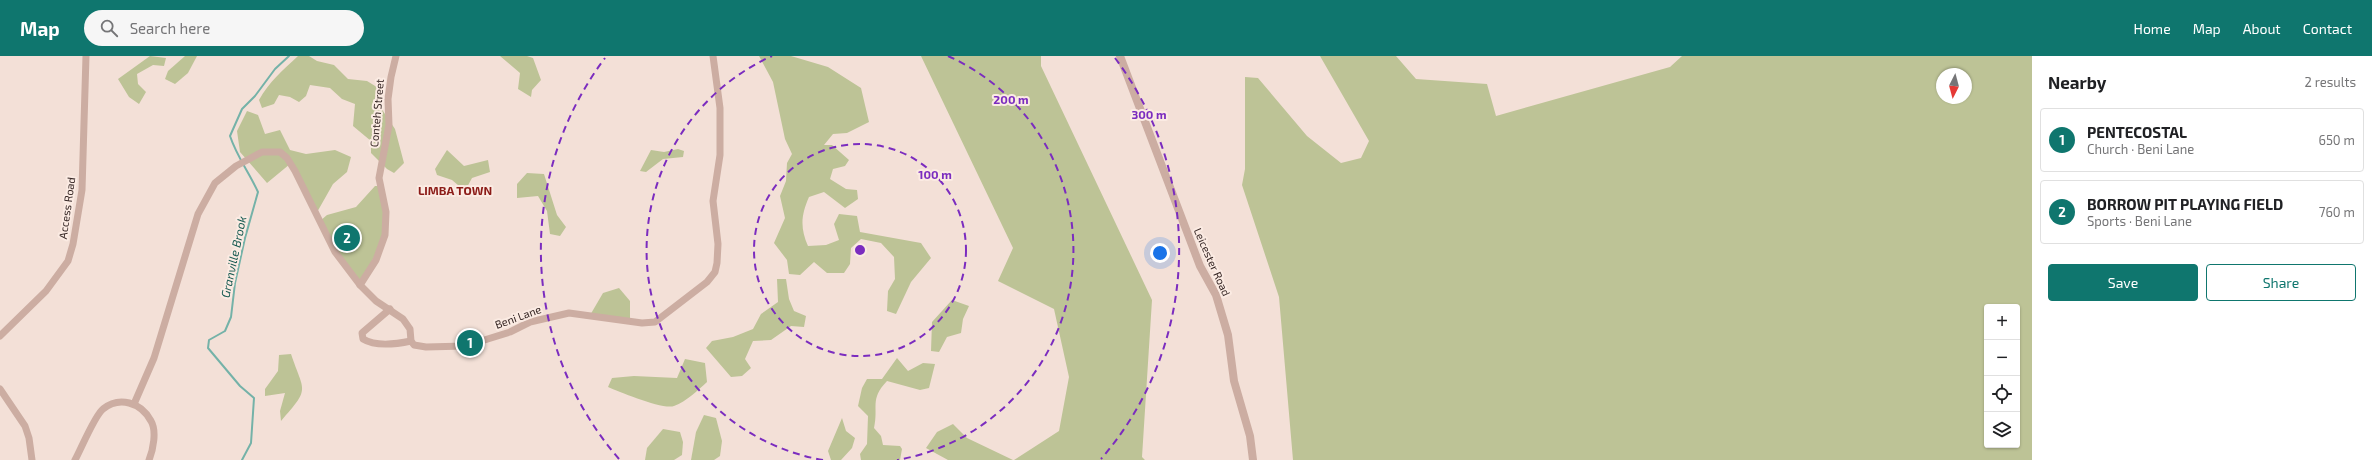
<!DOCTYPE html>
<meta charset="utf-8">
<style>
:root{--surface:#fff;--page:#f6f6f6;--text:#202124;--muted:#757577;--line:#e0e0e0;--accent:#0f766e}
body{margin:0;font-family:"Exo 2",sans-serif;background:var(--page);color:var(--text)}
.controls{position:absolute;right:12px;bottom:12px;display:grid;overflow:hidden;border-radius:4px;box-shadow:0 1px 3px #0004}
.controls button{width:36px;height:36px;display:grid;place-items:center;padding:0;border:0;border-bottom:1px solid var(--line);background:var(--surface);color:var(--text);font:20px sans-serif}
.compass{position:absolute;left:1936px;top:12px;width:36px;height:36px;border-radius:50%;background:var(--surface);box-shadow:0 1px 3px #0004;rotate:186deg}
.you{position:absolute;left:1160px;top:197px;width:14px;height:14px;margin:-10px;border:3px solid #fff;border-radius:50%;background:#1a73e8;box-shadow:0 0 0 6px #1a73e833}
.badge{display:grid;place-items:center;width:26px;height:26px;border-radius:50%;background:var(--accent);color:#fff;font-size:13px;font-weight:700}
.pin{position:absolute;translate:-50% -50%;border:2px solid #fff;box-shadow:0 1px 4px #0006}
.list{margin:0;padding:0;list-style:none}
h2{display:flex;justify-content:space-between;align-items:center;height:52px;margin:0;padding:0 16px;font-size:17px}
h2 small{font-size:13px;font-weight:400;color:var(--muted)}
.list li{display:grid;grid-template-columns:26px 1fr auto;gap:12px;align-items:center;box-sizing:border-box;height:64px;margin:0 8px 8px;padding:0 8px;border:1px solid var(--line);border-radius:4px}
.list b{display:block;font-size:15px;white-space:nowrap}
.list p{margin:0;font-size:13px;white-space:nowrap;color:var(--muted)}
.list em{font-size:13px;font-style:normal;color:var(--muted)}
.actions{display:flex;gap:8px;padding:12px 16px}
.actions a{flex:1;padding:9px 0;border:1px solid var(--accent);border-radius:4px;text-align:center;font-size:14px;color:var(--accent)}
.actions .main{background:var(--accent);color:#fff}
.icon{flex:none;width:22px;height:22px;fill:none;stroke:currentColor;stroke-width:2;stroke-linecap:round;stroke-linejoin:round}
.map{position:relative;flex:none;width:2032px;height:404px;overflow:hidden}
header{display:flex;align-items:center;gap:24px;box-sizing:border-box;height:56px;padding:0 20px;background:var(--accent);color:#fff}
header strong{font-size:19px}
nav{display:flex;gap:22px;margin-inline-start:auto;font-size:14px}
.search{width:280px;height:36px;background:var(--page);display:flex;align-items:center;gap:10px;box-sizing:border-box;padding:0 14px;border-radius:22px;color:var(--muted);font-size:15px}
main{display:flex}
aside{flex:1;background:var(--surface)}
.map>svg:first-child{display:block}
.green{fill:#bdc396;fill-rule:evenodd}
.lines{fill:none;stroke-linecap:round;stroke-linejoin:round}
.stream{stroke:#74b2a8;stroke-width:2}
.minor{stroke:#ccada2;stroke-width:7}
.tertiary{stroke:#ccada2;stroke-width:8}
.ring{fill:none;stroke:#7b2cbf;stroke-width:2;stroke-dasharray:7 5}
.labels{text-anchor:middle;stroke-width:4;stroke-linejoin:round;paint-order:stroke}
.street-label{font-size:11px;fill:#362725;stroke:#fbebe3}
.neighbourhood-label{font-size:12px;font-weight:bold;fill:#8b1b17;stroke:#fbebe3}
.water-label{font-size:12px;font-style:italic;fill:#175a51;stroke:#fbebe3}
.centre{fill:#7b2cbf;stroke:#fbebe3;stroke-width:2}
.ring-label{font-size:12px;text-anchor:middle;font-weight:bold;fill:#7b2cbf;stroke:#fbebe3;stroke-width:4;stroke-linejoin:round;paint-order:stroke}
</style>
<header>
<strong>Map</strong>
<div class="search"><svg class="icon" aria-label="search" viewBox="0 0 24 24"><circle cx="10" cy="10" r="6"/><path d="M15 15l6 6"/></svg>Search here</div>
<nav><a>Home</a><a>Map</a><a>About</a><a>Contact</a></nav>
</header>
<main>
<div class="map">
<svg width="2032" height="404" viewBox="0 0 2032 404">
<rect width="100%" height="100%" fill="#f3e0d7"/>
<!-- green -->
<g class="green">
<polygon points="150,0 166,2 164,10 153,9 137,18 138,28 146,36 139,48 129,41 118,23"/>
<polygon points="185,0 197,0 188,17 175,28 165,23 168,15"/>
<path d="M298 0H309L317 5 334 9 348 23 367 25 380 33 383 55 395 73 404 107 394 117 387 113 371 97V85L353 70 355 48 342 43 330 32 310 29 306 40 299 46 290 41 279 39 274 48 262 52 259 44C269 26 283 14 298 0Z"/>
<polygon points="500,0 527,0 533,2 541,24 532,34 531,41 518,33 520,17"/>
<path d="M759 0H791L828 11 861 32 869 66 847 77 833 78 824 89H832L849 104 845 110 833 113 830 123 846 133 857 134 858 143 845 152 824 136 809 141C801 159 800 172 808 190L826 189 839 184 834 168 839 158 857 160 860 176 921 187 931 202 911 226 896 258 887 255 888 235 895 223 894 201 881 187 861 183 851 192 850 208 844 217H827L814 206 800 219 789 218 787 204 774 187 785 162 780 140 786 125 787 107 792 98 785 83 773 26Z"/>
<polygon points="921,0 1041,0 1041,10 1152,244 1142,401 1145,404 1014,404 1059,375 1069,321 1054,253 998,225 1013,192"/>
<path d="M1320 0H1396L1416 23 1487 28 1496 60 1670 11 1682 0H2032V404H1293L1279 241 1242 129 1245 113V21L1258 22 1307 80 1341 107 1361 102 1369 85ZM1942 18H1966V42H1942ZM1987 251H2017V389H1987Z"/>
<polygon points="247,55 258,59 265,78 280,74 290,94 306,98 335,94 351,101 347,116 333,128 316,158 290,108 267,127 240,96 237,75"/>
<polygon points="678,93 684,95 683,101 663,103 646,116 640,115 651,94 664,96"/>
<polygon points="447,94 464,110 488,104 490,116 472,122 465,135 452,124 437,119 435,113"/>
<polygon points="527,117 544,118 557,159 566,171 560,180 550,178 547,155 538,140 517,142 517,128"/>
<polygon points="375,130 381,130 385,179 360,229 335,196 320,165 327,159 356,151"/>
<polygon points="777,223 786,223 789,243 794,255 806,260 804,271 791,270 771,284 753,285 745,303 751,312 742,320 731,321 706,292 712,285 733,281 753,273 761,258 778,246"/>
<polygon points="619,232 630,245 630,264 589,261 603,237"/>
<polygon points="952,244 969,250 963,263 961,277 947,281 939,296 931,295 932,266"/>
<path d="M291 298C304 337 311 331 281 365L280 355 285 337 265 340V333L278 315 279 299Z"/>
<path d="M897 302 908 315 923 307 935 308 929 332 920 334 887 325C869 344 879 350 874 372L881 380 883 389 900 390 902 393 900 404H861L860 398 867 388 868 360 858 350 862 332 867 323H882Z"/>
<path d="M685 303 705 307 707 326C697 335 687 345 674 350 663 354 620 336 608 331L612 322 634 320 677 322Z"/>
<polygon points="704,359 716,362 722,385 720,400 714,404 691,404 696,376"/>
<polygon points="842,362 846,375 855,382 852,392 841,404 831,404 828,395"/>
<polygon points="953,368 967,382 1013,404 948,404 926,392 937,376"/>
<polygon points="663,373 680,376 683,386 682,399 674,404 645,404 647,392"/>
</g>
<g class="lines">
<!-- stream -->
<path class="stream" d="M242 404 251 387 254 342 240 330 208 292 209 284 225 275 231 261 235 227 245 182 258 136C249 116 237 101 230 80L242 53 255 40 275 13 289 0"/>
<!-- minor -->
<g class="minor">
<polyline points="360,229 376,204 385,179 386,156 379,122 389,69 388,43 391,21 396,0"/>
<path d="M390 253 362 277 363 283C376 291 397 288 411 285"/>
<polyline points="0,280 46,235 68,205 73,188 82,134 86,0"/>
<polyline points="0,333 25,370 29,382 32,404"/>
<polyline points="134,348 154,302 198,158 215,127 236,110 262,96 280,96 287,102 295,115 335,196 360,229 376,245 403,263 410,273 411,285 414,289 426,291 465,290 510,276 530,266 569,257 642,267 655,266 707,226 715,216 717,207 718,188 713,145 720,99 720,52 713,0"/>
<path d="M75 404C81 393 95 359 103 353 119 340 141 346 151 365 157 375 153 394 149 404"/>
</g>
<!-- tertiary -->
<polyline class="tertiary" points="1120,0 1200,210 1216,239 1228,279 1234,325 1250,380 1253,404"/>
</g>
<!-- distance rings -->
<g class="ring">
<circle cx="860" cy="194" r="106"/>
<path d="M823 404A213 213 0 0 1 772 0M948 0A213 213 0 0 1 897 404"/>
<path d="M619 403A319 319 0 0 1 605 2M1115 2A319 319 0 0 1 1101 403"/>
</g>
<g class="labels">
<!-- street labels -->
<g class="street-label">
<text transform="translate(377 57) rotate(-85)" y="4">Conteh Street</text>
<text transform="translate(67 152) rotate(-82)" y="4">Access Road</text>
<text transform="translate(1212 206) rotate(66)" y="4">Leicester Road</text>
<text transform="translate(518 261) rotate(-20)" y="4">Beni Lane</text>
</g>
<!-- neighbourhood labels -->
<g class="neighbourhood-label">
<text x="455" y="139">LIMBA TOWN</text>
</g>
<!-- water labels -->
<g class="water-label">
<text transform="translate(234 201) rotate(-78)" y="4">Granville Brook</text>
</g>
</g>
<circle cx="860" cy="194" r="6" class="centre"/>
<g class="ring-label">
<text x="1011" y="48">200 m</text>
<text x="1149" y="63">300 m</text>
<text x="935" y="123">100 m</text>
</g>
</svg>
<div class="controls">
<button>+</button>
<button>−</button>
<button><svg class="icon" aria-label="locate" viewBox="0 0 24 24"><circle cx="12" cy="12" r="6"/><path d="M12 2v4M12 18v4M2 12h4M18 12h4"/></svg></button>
<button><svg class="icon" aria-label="layers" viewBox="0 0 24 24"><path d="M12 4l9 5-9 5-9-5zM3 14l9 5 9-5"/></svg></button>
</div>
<svg class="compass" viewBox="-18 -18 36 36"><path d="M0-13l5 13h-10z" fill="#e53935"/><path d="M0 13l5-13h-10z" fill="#757577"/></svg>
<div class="you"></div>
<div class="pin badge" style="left:470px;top:287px">1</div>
<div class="pin badge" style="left:347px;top:182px">2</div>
</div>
<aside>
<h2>Nearby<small>2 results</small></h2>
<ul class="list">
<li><span class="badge">1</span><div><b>PENTECOSTAL</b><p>Church · Beni Lane</p></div><em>650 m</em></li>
<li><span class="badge">2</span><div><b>BORROW PIT PLAYING FIELD</b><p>Sports · Beni Lane</p></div><em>760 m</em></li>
</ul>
<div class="actions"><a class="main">Save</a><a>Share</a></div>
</aside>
</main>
